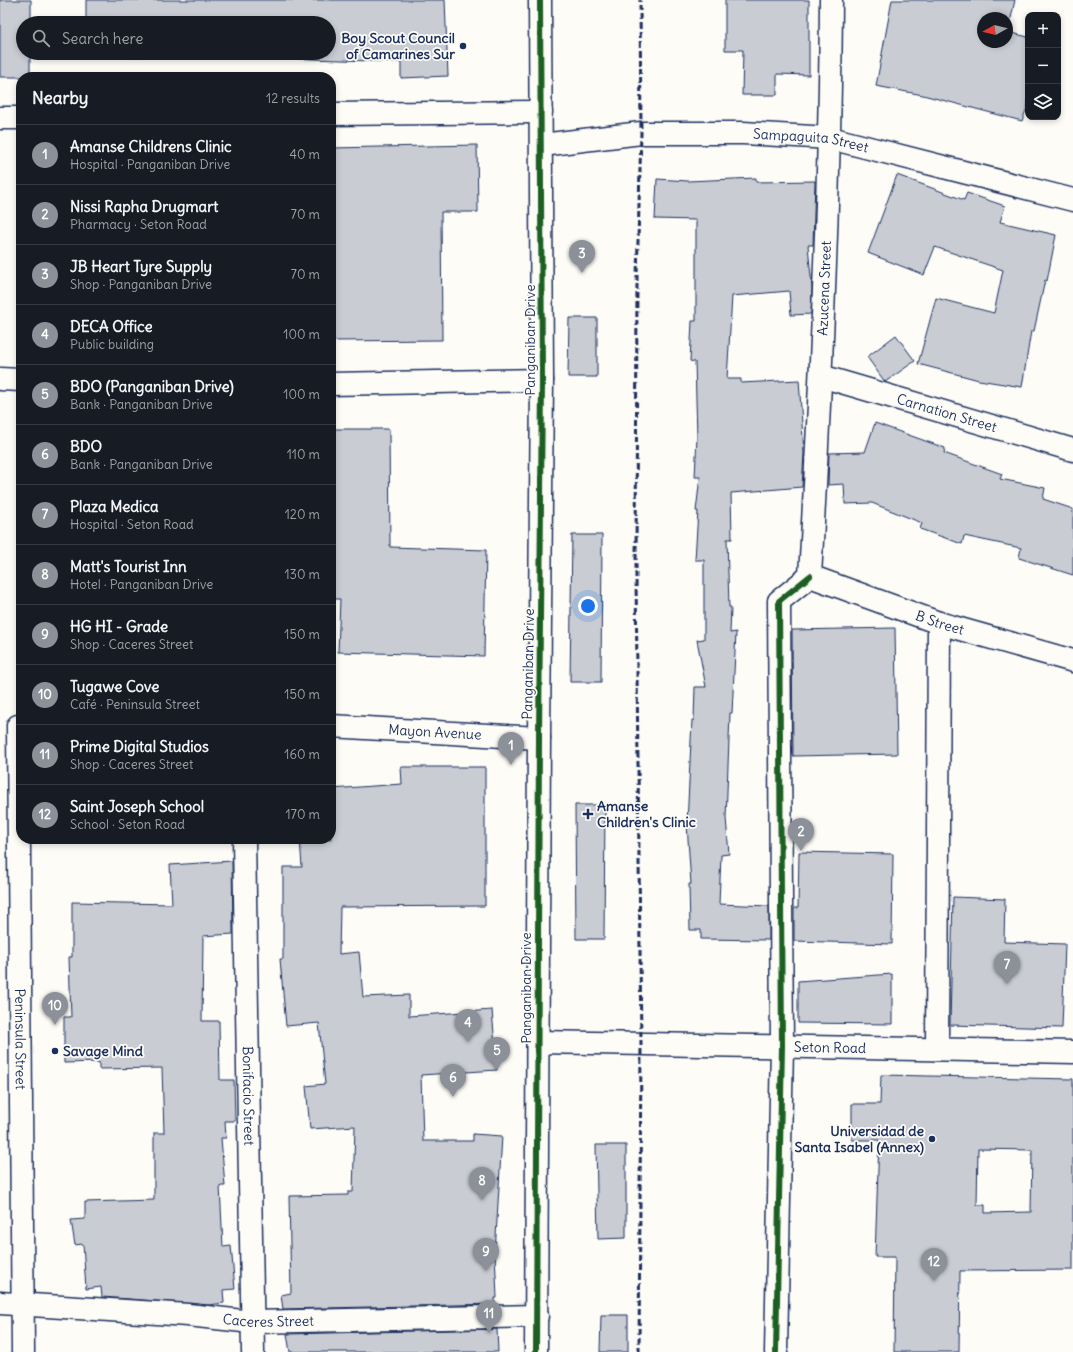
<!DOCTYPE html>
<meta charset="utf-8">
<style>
:root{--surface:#171b24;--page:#242831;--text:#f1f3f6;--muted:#9ea1a6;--line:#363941;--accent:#8c9099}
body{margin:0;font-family:Delius,sans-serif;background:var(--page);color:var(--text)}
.controls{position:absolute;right:12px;top:12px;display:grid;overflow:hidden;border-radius:8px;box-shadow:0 2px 6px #0003}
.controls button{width:36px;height:36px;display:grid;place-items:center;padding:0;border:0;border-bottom:1px solid var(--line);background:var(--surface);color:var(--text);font:20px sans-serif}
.compass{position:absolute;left:977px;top:12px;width:36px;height:36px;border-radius:50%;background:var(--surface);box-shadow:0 2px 6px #0003;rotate:262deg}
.you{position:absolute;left:588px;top:606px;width:14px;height:14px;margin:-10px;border:3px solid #fff;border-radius:50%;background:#1a73e8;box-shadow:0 0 0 6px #1a73e833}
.badge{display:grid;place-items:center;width:26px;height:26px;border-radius:50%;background:var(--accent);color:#fff;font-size:13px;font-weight:700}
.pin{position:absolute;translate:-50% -33px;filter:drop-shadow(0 1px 2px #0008)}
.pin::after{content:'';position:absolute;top:21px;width:14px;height:12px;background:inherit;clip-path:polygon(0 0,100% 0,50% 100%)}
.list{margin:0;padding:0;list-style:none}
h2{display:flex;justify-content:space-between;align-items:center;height:52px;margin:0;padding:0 16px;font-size:17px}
h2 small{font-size:13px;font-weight:400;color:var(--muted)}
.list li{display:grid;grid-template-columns:26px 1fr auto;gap:12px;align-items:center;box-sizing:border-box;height:60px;padding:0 16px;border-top:1px solid var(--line)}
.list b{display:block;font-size:15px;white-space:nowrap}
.list p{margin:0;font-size:13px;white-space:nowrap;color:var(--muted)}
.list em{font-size:13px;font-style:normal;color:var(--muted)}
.icon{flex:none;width:22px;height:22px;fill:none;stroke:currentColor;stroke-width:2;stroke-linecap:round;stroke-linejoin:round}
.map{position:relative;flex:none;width:1073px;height:1352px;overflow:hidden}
.search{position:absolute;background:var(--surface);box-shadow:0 2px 6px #0003;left:16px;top:16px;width:320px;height:44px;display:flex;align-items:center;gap:10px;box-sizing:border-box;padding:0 14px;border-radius:22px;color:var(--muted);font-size:15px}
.panel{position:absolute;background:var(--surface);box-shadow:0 2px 6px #0003;left:16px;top:72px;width:320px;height:772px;border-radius:16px}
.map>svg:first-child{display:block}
.building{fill:#c9ccd3;stroke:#1b2f5e;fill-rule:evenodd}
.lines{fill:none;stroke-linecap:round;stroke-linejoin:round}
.minor-casing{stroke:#1b2f5e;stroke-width:25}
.major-casing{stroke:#1b2f5e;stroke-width:25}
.minor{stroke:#fdfcf7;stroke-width:22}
.major{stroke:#fdfcf7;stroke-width:22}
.rail{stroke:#1b2f5e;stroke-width:3;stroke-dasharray:6 3;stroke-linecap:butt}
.cycleway-casing{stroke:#fdfcf7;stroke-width:8}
.cycleway{stroke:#1b5e20;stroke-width:6}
.poi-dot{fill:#1b2f5e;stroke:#fdfcf7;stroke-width:1.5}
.labels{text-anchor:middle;stroke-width:3.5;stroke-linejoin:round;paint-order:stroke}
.poi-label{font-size:14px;font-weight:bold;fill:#1b2f5e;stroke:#fdfcf7;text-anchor:end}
.street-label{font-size:14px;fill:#1b2f5e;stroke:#fdfcf7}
</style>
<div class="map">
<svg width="1073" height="1352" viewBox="0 0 1073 1352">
<rect width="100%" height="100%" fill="#fdfcf7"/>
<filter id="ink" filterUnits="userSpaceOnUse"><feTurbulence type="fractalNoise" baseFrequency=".025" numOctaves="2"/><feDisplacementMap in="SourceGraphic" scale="8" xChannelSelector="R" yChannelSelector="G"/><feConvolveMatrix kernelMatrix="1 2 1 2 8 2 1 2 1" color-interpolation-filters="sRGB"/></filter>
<g filter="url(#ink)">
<!-- building -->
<g class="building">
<polygon points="0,0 31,0 31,23 23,23 23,53 30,53 30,77 0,77"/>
<polygon points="86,0 445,0 448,76 401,78 401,62 250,57 250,53 329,53 329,23 86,23"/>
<polygon points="725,0 809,0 809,75 777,74 777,95 742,95 743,50 725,50"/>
<path d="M892 0H1015L1008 32 1028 37V105L1022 121 923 95 876 86ZM983 18H1007V42H983Z"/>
<polygon points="86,53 202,53 202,56 86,57"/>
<polygon points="477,145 478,212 441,212 442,340 331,341 331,148"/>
<polygon points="897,175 964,200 967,193 1005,206 1000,222 1056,235 1047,281 1045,280 1034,331 1031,331 1022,387 979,380 918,364 936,298 994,313 1003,270 935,247 924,275 868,253"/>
<polygon points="756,178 756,182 815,181 813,245 808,245 812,288 811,314 791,315 789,291 732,296 727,379 741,379 741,383 799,380 804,453 802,487 731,493 732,539 727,539 729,607 731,607 730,633 736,632 732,713 730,713 726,818 729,854 721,855 719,904 769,906 769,940 701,939 701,930 690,930 689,884 691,884 687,824 692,720 694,720 695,687 706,687 697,640 704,639 704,560 695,560 698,511 696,511 700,477 695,477 697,437 695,362 690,361 692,321 696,321 696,220 655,219 657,179 688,181"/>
<polygon points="569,318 597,318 597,377 568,377"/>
<polygon points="896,335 915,361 885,382 867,357"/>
<polygon points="875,423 945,448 944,453 1002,474 1000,479 1045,488 1043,499 1073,509 1073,575 1019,558 1021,548 964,536 962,544 920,529 922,523 872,503 845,504 844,484 828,485 829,453 865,452"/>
<polygon points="331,429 389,429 390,547 486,550 484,656 338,652 340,599 331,599"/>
<polygon points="572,535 602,535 601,682 570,682"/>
<polygon points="895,628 897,754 793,756 792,630"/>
<polygon points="401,767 485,767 485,906 340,907 339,954 359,952 363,997 409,995 409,1016 492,1010 497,1070 421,1075 423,1141 473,1141 473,1134 502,1136 495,1253 497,1298 495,1298 495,1304 283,1309 281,1295 291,1293 289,1196 348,1195 348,1192 353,1192 355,1126 310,1129 306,1086 325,1084 319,1023 286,1026 280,959 283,959 283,867 302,867 300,839 331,839 331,789 402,784"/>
<polygon points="575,805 605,805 604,939 576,939"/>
<polygon points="799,852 893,854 892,944 794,941 794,908 798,908"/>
<polygon points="232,861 233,934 203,936 202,1021 219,1021 220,1080 234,1080 235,1121 225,1121 226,1138 221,1138 225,1186 220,1186 223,1247 231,1246 235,1289 223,1290 224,1303 209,1305 102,1297 101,1287 86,1289 83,1244 75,1245 71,1220 85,1219 85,1202 154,1200 154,1133 164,1133 162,1068 99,1069 99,1062 64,1063 64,1017 71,1017 69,957 72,957 72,902 172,904 170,865"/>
<polygon points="953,897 1005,899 1004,942 1065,944 1062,1028 950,1025"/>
<polygon points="892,974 892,1024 798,1023 798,981"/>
<path d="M881 1075 1073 1079V1270L960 1271 959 1352H894L895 1257H875L879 1140H852V1104H880ZM978 1149 1032 1150 1031 1212 985 1213V1205H977Z"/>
<polygon points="596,1145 626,1145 626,1238 598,1239"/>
<polygon points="601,1315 628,1315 628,1352 600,1352"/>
<polygon points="497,1329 498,1352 290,1352 287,1334"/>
</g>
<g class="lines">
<!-- minor casing -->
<g class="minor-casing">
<g id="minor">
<polyline points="331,114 541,112"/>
<polyline points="0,118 21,118"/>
<path id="s1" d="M542 145 641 133H743L830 138 1073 200"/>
<path id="s2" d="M821 376 1073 450"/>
<polyline points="0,379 21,380"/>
<polyline points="331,384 542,380"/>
<path id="s3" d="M810 576C821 384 830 192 831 0"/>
<path id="s4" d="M810 576 939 623 1073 661"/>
<path id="s5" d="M18 726 23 1352"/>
<path id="s6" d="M331 726 539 738"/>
<path id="s7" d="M244 839 253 1352"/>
<path id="s8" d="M538 1042 1073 1052"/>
<polyline points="937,1049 939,623"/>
<path id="s9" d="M0 1303 188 1315 252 1322 537 1316"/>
<polyline points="776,1352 782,1046 779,601 810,576"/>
</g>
</g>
<!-- major casing -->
<g class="major-casing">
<polyline id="major" points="536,1352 539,738 542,380 540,0"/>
</g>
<!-- minor -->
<use href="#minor" class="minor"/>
<!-- major -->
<use href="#major" class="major"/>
<!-- rail -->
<polyline class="rail" points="639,1352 641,1045 636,577 637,277 641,133 640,0"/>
<!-- cycleway casing -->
<g class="cycleway-casing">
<g id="cycleway">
<polyline points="536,1352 539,738 542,380 540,0"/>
<polyline points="776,1352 782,1046 779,601 810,576"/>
</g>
</g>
<!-- cycleway -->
<use href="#cycleway" class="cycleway"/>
</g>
</g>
<!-- markers -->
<g class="poi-dot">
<circle cx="463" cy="46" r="4"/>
<path d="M586 808h4v4h4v4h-4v4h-4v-4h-4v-4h4z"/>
<circle cx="55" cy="1051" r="4"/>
<circle cx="932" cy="1139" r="4"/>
</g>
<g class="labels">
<!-- poi labels -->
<g class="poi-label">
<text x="455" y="43">Boy Scout Council<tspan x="455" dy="16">of Camarines Sur</tspan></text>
<text x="597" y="811" text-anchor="start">Amanse<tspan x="597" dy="16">Children's Clinic</tspan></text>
<text x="63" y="1056" text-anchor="start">Savage Mind</text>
<text x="924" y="1136">Universidad de<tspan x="924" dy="16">Santa Isabel (Annex)</tspan></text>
</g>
<!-- street labels -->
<g class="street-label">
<text dy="5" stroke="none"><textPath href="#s1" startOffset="270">Sampaguita Street</textPath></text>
<text dy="5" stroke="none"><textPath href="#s3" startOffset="288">Azucena Street</textPath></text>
<text transform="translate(530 340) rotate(-90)" y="5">Panganiban Drive</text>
<text dy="5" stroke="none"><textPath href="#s2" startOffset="131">Carnation Street</textPath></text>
<text dy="5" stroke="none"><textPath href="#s4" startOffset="138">B Street</textPath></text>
<text transform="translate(528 664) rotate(-89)" y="5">Panganiban Drive</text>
<text dy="5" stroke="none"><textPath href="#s6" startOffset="104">Mayon Avenue</textPath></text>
<text transform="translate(526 988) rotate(-90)" y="5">Panganiban Drive</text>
<text dy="5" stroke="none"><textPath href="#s5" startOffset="313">Peninsula Street</textPath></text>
<text dy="5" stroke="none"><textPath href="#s8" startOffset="292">Seton Road</textPath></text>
<text dy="5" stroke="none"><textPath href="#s7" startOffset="257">Bonifacio Street</textPath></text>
<text dy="5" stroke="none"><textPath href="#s9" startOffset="269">Caceres Street</textPath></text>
</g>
</g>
</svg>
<div class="controls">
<button>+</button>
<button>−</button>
<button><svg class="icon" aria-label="layers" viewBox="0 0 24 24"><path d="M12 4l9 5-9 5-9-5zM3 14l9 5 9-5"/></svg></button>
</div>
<svg class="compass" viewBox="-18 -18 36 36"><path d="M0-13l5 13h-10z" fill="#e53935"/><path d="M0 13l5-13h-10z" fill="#9ea1a6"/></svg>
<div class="you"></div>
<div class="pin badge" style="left:511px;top:765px">1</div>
<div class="pin badge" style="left:801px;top:851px">2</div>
<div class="pin badge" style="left:582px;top:273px">3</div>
<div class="pin badge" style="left:468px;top:1042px">4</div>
<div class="pin badge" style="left:497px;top:1070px">5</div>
<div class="pin badge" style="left:453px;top:1097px">6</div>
<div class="pin badge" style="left:1007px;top:984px">7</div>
<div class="pin badge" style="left:482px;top:1200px">8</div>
<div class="pin badge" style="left:486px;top:1271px">9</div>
<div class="pin badge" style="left:55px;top:1025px">10</div>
<div class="pin badge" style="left:489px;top:1333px">11</div>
<div class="pin badge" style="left:934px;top:1281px">12</div>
<div class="search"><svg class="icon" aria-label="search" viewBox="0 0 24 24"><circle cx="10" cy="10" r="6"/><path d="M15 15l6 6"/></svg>Search here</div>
<section class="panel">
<h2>Nearby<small>12 results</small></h2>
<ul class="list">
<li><span class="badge">1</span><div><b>Amanse Childrens Clinic</b><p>Hospital · Panganiban Drive</p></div><em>40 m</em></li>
<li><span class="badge">2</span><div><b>Nissi Rapha Drugmart</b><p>Pharmacy · Seton Road</p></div><em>70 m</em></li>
<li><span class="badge">3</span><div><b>JB Heart Tyre Supply</b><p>Shop · Panganiban Drive</p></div><em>70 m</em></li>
<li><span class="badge">4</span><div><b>DECA Office</b><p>Public building</p></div><em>100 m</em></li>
<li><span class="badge">5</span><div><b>BDO (Panganiban Drive)</b><p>Bank · Panganiban Drive</p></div><em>100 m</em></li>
<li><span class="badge">6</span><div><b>BDO</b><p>Bank · Panganiban Drive</p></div><em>110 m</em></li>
<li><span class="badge">7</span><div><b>Plaza Medica</b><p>Hospital · Seton Road</p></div><em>120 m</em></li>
<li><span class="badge">8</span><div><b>Matt's Tourist Inn</b><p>Hotel · Panganiban Drive</p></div><em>130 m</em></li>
<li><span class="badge">9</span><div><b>HG HI - Grade</b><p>Shop · Caceres Street</p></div><em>150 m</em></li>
<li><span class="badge">10</span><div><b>Tugawe Cove</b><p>Café · Peninsula Street</p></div><em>150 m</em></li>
<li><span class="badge">11</span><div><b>Prime Digital Studios</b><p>Shop · Caceres Street</p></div><em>160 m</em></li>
<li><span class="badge">12</span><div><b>Saint Joseph School</b><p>School · Seton Road</p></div><em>170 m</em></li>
</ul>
</section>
</div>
